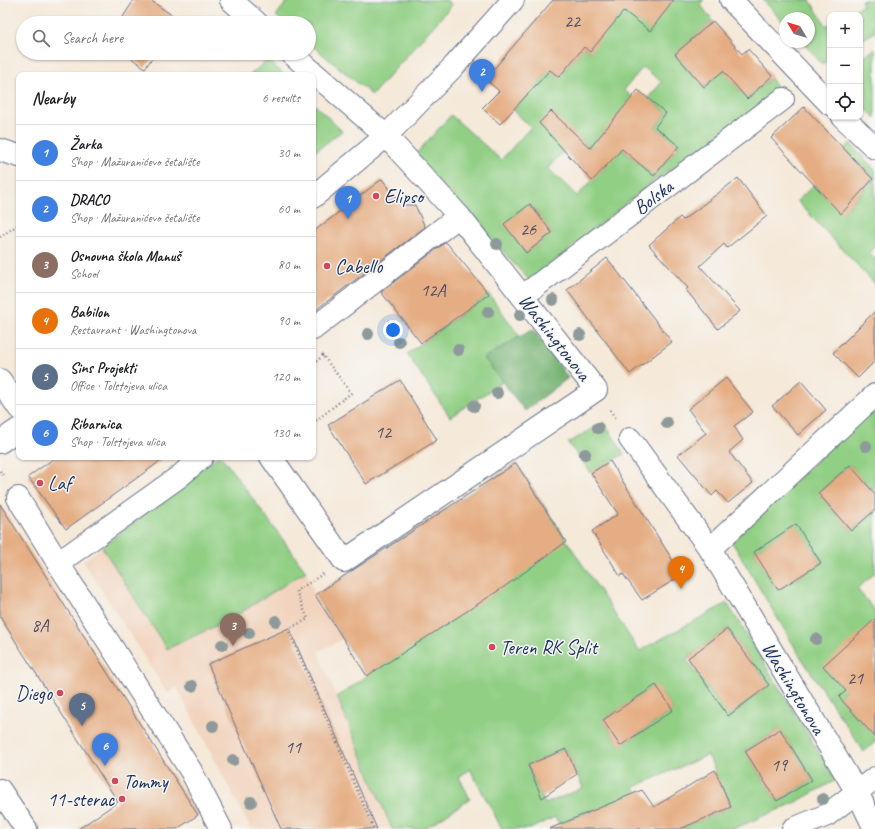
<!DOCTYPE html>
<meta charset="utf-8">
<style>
:root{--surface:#fff;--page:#f2f2f2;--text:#202124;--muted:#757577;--line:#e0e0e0;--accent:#d1495b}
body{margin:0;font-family:Caveat,sans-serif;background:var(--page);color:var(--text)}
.controls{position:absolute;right:12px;top:12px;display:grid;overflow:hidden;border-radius:8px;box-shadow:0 1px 3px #0004}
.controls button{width:36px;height:36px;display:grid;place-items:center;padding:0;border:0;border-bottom:1px solid var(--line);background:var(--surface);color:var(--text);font:20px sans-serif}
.compass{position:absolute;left:779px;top:12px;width:36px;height:36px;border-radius:50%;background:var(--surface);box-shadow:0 1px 3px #0004;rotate:308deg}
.you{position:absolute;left:393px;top:330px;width:14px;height:14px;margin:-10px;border:3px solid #fff;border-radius:50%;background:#1a73e8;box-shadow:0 0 0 6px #1a73e833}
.badge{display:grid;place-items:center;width:26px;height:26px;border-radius:50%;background:var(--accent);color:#fff;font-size:13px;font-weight:700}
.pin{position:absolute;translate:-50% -33px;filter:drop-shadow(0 1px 2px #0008)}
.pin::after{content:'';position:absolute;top:21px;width:14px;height:12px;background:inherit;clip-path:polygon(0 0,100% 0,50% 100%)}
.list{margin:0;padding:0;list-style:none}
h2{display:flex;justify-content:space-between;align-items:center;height:52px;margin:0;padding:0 16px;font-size:17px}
h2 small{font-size:13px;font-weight:400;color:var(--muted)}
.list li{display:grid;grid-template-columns:26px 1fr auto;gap:12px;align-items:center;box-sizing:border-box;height:56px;padding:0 16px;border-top:1px solid var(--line)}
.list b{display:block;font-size:15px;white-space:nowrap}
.list p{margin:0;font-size:13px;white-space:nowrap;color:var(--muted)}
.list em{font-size:13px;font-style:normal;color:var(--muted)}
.icon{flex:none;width:22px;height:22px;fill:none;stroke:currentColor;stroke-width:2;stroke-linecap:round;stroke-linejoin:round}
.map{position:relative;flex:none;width:875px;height:829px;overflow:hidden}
.search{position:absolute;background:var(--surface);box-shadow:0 1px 3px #0004;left:16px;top:16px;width:300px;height:44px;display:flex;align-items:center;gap:10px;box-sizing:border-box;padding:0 14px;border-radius:22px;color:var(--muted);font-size:15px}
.panel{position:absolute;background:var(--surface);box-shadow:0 1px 3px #0004;left:16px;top:72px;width:300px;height:388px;border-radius:8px}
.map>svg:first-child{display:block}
.built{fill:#f2d4be}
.green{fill:#91cf84;stroke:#567f71;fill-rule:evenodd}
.forest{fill:#74b272;stroke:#487068}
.building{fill:#e5ad83}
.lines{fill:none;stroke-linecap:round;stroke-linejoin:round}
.minor-casing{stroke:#677089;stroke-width:24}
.path{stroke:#677089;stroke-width:2.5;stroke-dasharray:1 3;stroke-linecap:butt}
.minor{stroke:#fff;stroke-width:22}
.tree{fill:#8d999b}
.poi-dot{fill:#d1495b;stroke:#f6f6f2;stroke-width:1.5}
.labels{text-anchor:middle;stroke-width:3;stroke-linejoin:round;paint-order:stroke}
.number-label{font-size:18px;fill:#4e4e67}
.poi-label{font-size:20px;fill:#1b2f5e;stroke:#f6f6f2;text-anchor:start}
.street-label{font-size:20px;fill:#1b2f5e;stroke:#f6f6f2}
</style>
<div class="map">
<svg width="875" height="829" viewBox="0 0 875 829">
<rect width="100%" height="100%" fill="#f6f6f2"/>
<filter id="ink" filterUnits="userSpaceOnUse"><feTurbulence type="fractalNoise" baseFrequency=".025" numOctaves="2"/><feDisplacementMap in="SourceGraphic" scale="8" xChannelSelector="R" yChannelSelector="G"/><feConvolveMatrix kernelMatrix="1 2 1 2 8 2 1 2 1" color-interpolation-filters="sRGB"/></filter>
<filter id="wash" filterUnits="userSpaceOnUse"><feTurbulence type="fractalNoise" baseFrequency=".012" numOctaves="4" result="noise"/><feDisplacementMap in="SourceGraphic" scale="16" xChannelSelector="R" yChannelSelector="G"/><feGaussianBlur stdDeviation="0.9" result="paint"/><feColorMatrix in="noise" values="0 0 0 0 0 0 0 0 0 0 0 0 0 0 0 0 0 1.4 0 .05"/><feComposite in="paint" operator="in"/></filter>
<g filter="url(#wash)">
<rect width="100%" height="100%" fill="#f5e9d9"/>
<!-- built -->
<polygon class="built" points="217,457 222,457 306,571 315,595 343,639 318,652 392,829 251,829 177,688 167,693 83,561"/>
<!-- green -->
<g class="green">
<polygon points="288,0 446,0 452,5 372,95 309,43 309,23 285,23 276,16"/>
<path d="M674 0H704L700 4 713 21 675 54 704 87 723 71 747 99 771 78 778 89 717 139 656 179 530 281 414 156 451 115 501 160 531 127 513 111 550 70 559 77 584 47 590 52 599 10ZM643 67 662 82 648 98 666 113 655 127 679 146 654 176 615 144 632 97 624 90ZM577 136 608 164 577 196 548 168ZM530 204 552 233 526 253 505 224Z"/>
<polygon points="763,0 810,0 826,26 830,24 830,59 822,64 802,42 809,42 809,18 785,18 785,24"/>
<polygon points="861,0 875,0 875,32 860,41 860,15 846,15 863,5"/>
<polygon points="875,49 875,118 860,103 860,59"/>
<polygon points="268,59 284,75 250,75"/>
<polygon points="313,103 342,131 313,153"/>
<polygon points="850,143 875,170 875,247 869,253 875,259 875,284 797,201 814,185 842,214 873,179 845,149"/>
<polygon points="489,294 520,337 484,358 503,382 450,417 407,354"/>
<path d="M875 404V494L850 465 818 493 851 531 875 510V573L857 589 875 610V660L839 697 870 731 875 727V742L864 752 800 656 732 542ZM796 525 821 563 778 590 754 552Z"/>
<polygon points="604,422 624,454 591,473 568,443"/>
<polygon points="217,457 222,457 306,571 234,617 167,649 102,547"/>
<path d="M516 463 639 651 727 603 836 780 794 803 733 829H680L731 807 708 755 634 787 651 829H607L598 808 569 820 562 829 555 817 530 829H502L470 769 459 777 470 799 424 829H392L337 697 367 676 315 595ZM727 629 769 685 729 716 686 659ZM656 685 673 710 620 746 603 720ZM780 729 812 780 777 801 745 751ZM566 749 583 788 545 804 528 765Z"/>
</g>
<!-- forest -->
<polygon class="forest" points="533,329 568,378 525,411 484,358"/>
<g id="blocks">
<!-- building -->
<g class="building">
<polygon points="134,0 150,0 179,20 176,23 119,23"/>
<polygon points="553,0 674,0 650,31 624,11 590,52 584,47 559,77 550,70 500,124 482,108 499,91 485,79"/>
<polygon points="713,21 742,54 748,49 772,76 747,99 723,71 704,87 675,54"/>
<polygon points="124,53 156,53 145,68"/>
<polygon points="638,90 666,113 655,127 679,146 654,176 622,149 592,181 539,123 551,111 590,148"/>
<polygon points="804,107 873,179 841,214 771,138"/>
<polygon points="738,178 767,216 727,248 724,244 700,266 740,311 718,329 686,290 688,288 649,245 680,217 683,220"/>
<polygon points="382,179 402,205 415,205 425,227 313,312 313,232"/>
<polygon points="530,204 552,233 526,253 504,224"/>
<polygon points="446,242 489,294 421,343 381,292"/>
<polygon points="607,258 672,342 630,374 567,290"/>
<polygon points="875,311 875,361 858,378 833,353"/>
<polygon points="726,378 753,412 734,426 743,440 729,452 753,483 728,503 717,491 712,496 678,455 706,433 688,409"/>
<polygon points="400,380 437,440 366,484 328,425"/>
<polygon points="801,381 826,410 798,435 772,406"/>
<polygon points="56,457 166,457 66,529 28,477"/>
<polygon points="610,461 682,575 642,600 623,574 620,576 592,531 618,514 591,473"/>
<polygon points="516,463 566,542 504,587 367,676 315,595"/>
<polygon points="850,465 875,494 875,510 851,531 818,493"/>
<polygon points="0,504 198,815 177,829 78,829 118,802 0,617"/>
<polygon points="796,524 821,563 778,590 754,552"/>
<polygon points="875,619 875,737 839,697 846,691 823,666"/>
<polygon points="289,628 377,829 281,829 208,664"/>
<polygon points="727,629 769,685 728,716 688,658"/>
<polygon points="656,685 673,710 620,746 603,720"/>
<polygon points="780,729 812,780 777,801 745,751"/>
<polygon points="566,749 577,774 542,798 528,765"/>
<polygon points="715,770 731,807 680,829 549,829 642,790 654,807"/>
</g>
</g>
</g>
<g filter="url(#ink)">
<use href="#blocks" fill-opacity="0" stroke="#677089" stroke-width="1"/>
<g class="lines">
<!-- minor casing -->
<g class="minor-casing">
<g id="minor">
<polyline points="231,0 257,23"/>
<polyline points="731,0 830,104"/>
<polyline points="843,117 875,148"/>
<polyline points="0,150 19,156"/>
<polyline points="313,197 386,136 454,66 513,0"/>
<polyline points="523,296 783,99"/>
<polyline points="313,329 459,216"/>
<polyline points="0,380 19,408"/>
<polyline points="630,439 710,549 857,792 875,829"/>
<polyline points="0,442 19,429"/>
<polyline points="202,457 180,476 58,563 191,771 221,829"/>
<polyline points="271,457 344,561 596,390 459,216 386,136 291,53"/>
<polyline points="18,498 58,563"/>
<polyline points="710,549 875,395"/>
<polyline points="0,790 26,829"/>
<polyline points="793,829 827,815 875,778"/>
</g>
</g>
<!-- path -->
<g class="path">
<polyline points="0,237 19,224"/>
<polyline points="313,364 324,355"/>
<polyline points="610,410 616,419"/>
<polyline points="313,423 351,393 321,353"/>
<polyline points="0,471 4,477"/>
<polyline points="323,574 296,591 308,619 288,629 374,829"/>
</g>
<!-- minor -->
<use href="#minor" class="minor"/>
</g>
<!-- trees -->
<g class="tree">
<circle cx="497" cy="244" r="6"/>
<circle cx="553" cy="300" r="6"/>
<circle cx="488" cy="312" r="6"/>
<circle cx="520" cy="315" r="6"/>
<circle cx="368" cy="334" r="6"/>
<circle cx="580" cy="335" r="6"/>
<circle cx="399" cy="342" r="6"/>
<circle cx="458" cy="350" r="6"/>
<circle cx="497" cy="393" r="6"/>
<circle cx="474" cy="406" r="6"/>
<circle cx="667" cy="423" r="6"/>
<circle cx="598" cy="428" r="6"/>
<circle cx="866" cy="446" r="6"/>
<circle cx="585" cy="454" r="6"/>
<circle cx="276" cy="621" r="6"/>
<circle cx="249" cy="633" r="6"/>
<circle cx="816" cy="639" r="6"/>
<circle cx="222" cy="645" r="6"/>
<circle cx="192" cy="686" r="6"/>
<circle cx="213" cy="726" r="6"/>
<circle cx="233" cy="760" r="6"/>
<circle cx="823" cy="799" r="6"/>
<circle cx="251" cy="802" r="6"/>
</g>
</g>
<!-- markers -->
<g class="poi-dot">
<circle cx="376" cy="196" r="4"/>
<circle cx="327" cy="266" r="4"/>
<circle cx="40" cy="483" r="4"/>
<circle cx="492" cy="647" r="4"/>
<circle cx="60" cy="693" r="4"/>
<circle cx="115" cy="781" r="4"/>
<circle cx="122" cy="799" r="4"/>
</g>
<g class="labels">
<!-- number labels -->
<g class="number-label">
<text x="572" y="27">22</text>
<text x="528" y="235">26</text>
<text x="433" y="296">12A</text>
<text x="383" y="438">12</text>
<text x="40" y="631">8A</text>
<text x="855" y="684">21</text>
<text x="293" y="753">11</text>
<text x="779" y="771">19</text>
</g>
<!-- poi labels -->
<g class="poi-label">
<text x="384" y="203">Elipso</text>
<text x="335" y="273">Cabello</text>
<text x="48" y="490">Laf</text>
<text x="500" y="654">Teren RK Split</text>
<text x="52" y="700" text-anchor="end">Diego</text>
<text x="123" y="788">Tommy</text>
<text x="114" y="806" text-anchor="end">11-sterac</text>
</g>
<!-- street labels -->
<g class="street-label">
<text transform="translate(653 197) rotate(-37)" y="7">Bolska</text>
<text transform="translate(555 337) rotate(52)" y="7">Washingtonova</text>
<text transform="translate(794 688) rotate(59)" y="7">Washingtonova</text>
</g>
</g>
</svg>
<div class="controls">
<button>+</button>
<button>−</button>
<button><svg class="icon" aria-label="locate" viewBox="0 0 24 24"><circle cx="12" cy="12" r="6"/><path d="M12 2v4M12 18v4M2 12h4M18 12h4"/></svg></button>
</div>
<svg class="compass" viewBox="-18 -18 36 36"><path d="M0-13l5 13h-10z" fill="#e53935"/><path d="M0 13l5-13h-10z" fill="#757577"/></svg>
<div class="you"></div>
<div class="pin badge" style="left:348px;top:219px;background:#3f7fe0">1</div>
<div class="pin badge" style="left:482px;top:92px;background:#3f7fe0">2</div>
<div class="pin badge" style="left:233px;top:646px;background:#8d6e63">3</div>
<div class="pin badge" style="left:681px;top:589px;background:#e8710a">4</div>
<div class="pin badge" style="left:82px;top:726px;background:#5c6f8a">5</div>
<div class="pin badge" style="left:105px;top:766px;background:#3f7fe0">6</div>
<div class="search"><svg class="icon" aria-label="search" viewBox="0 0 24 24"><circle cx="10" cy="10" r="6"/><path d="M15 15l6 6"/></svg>Search here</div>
<section class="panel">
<h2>Nearby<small>6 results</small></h2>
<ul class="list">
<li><span class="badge" style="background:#3f7fe0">1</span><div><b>Žarka</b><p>Shop · Mažuranićevo šetalište</p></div><em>30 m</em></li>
<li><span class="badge" style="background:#3f7fe0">2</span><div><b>DRACO</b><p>Shop · Mažuranićevo šetalište</p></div><em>60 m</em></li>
<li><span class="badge" style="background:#8d6e63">3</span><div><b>Osnovna škola Manuš</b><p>School</p></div><em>80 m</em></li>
<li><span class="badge" style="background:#e8710a">4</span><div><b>Babilon</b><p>Restaurant · Washingtonova</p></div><em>90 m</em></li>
<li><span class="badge" style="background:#5c6f8a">5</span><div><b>Sins Projekti</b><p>Office · Tolstojeva ulica</p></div><em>120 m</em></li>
<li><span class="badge" style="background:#3f7fe0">6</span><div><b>Ribarnica</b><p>Shop · Tolstojeva ulica</p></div><em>130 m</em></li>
</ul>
</section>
</div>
